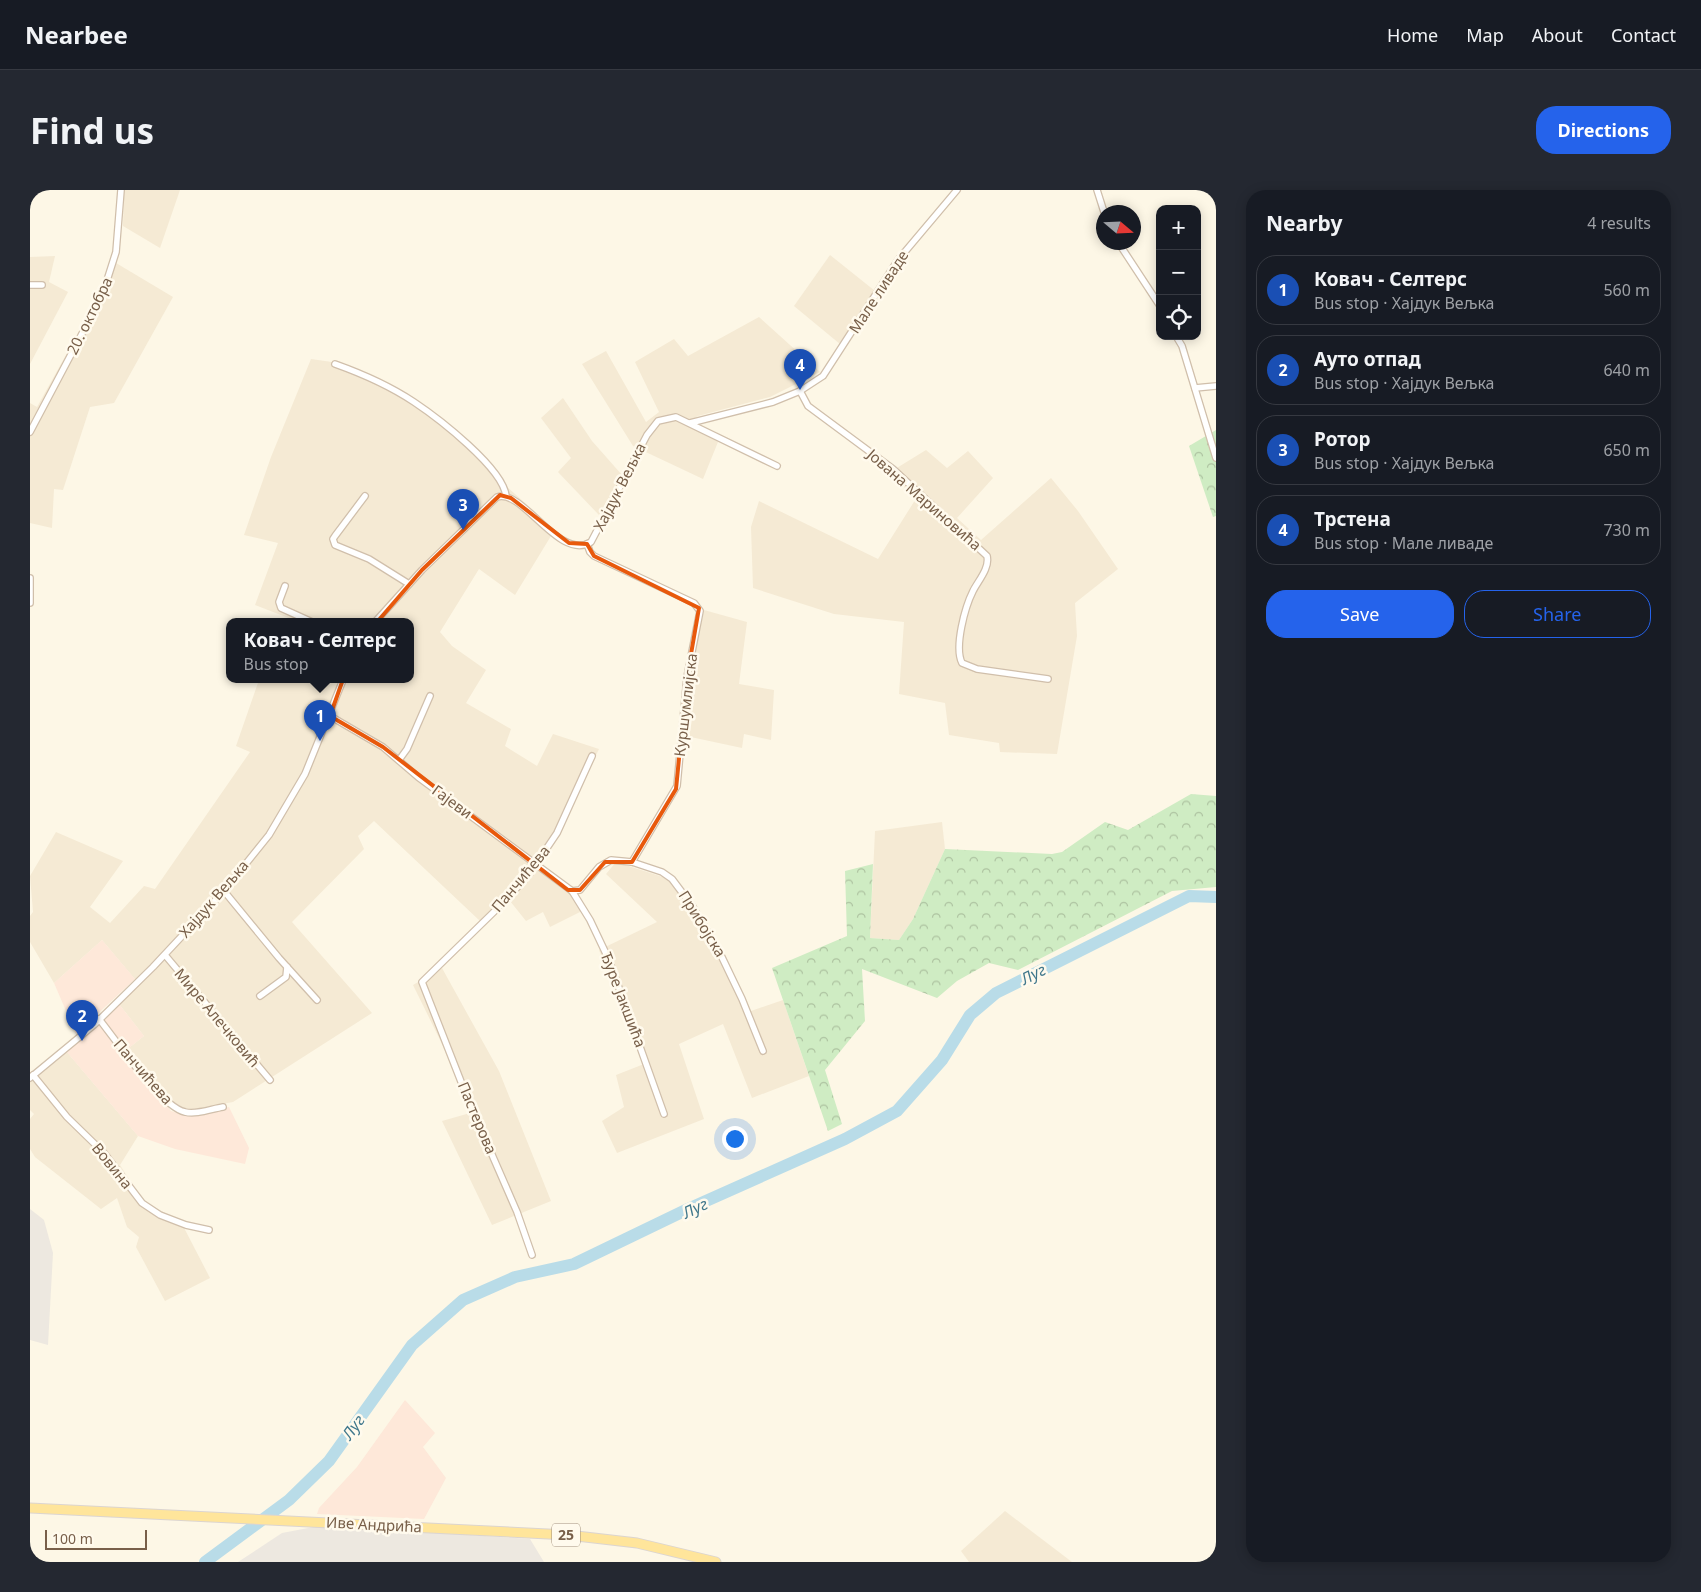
<!DOCTYPE html>
<meta charset="utf-8">
<style>
:root{--surface:#171b24;--page:#242831;--text:#f1f3f6;--muted:#9ea1a6;--line:#363941;--accent:#2563eb}
body{margin:0;font-family:"Noto Sans",sans-serif;background:var(--page);color:var(--text)}
.controls{position:absolute;right:15px;top:15px;display:grid;overflow:hidden;border-radius:10px;box-shadow:0 2px 12px #0003}
.controls button{width:45px;height:45px;display:grid;place-items:center;padding:0;border:0;border-bottom:1px solid var(--line);background:var(--surface);color:var(--text);font:25px sans-serif}
.compass{position:absolute;left:1066px;top:15px;width:45px;height:45px;border-radius:50%;background:var(--surface);box-shadow:0 2px 12px #0003;rotate:109deg}
.scale{position:absolute;left:15px;bottom:12px;width:102px;box-sizing:border-box;padding-left:5px;border:2px solid #785f49;border-top:0;font-size:14px;line-height:18px;white-space:nowrap;color:#785f49;-webkit-text-stroke:4px #fffaed;paint-order:stroke}
.you{position:absolute;left:704px;top:948px;width:18px;height:18px;margin:-12px;border:4px solid #fff;border-radius:50%;background:#1a73e8;box-shadow:0 0 0 8px #1a73e833}
.badge{display:grid;place-items:center;width:32px;height:32px;border-radius:50%;background:var(--accent);color:#fff;font-size:16px;font-weight:700}
.pin{position:absolute;translate:-50% -41px;filter:drop-shadow(0 1px 2px #0008)}
.pin::after{content:'';position:absolute;top:26px;width:18px;height:15px;background:inherit;clip-path:polygon(0 0,100% 0,50% 100%)}
.popup{position:absolute;left:196px;top:428px;width:188px;height:65px;box-sizing:border-box;display:grid;place-content:center;border-radius:10px;background:var(--surface);filter:drop-shadow(0 1px 4px #0005);font-size:16px;white-space:nowrap;color:var(--muted)}
.popup b{font-size:19px;color:var(--text)}
.popup::after{content:'';position:absolute;left:50%;top:100%;margin-left:-10px;border:10px solid transparent;border-top-color:var(--surface)}
.list{margin:0;padding:0;list-style:none}
h2{display:flex;justify-content:space-between;align-items:center;height:65px;margin:0;padding:0 20px;font-size:21px}
h2 small{font-size:16px;font-weight:400;color:var(--muted)}
.list li{display:grid;grid-template-columns:32px 1fr auto;gap:15px;align-items:center;box-sizing:border-box;height:70px;margin:0 10px 10px;padding:0 10px;border:1px solid var(--line);border-radius:20px}
.list b{display:block;font-size:19px;white-space:nowrap}
.list p{margin:0;font-size:16px;white-space:nowrap;color:var(--muted)}
.list em{font-size:16px;font-style:normal;color:var(--muted)}
.actions{display:flex;gap:10px;padding:15px 20px}
.actions a{flex:1;padding:11px 0;border:1px solid var(--accent);border-radius:20px;text-align:center;font-size:18px;color:var(--accent)}
.actions .main{background:var(--accent);color:#fff}
.icon{flex:none;width:28px;height:28px;fill:none;stroke:currentColor;stroke-width:2;stroke-linecap:round;stroke-linejoin:round}
.map{position:relative;flex:none;width:1186px;height:1372px;overflow:hidden;border-radius:20px}
header{display:flex;align-items:center;gap:30px;box-sizing:border-box;height:70px;padding:0 25px;background:var(--surface);border-bottom:1px solid var(--line)}
header strong{font-size:24px}
nav{display:flex;gap:28px;margin-inline-start:auto;font-size:18px}
.intro{display:flex;align-items:center;justify-content:space-between;box-sizing:border-box;height:120px;padding:0 30px}
h1{margin:0;font-size:35px}
.button{padding:12px 22px;border-radius:20px;background:var(--accent);color:#fff;font-size:18px;font-weight:700}
main{display:flex;gap:30px;padding:0 30px}
aside{flex:1;background:var(--surface);border-radius:20px;box-shadow:0 2px 12px #0003}
.map>svg:first-child{display:block}
.residential{fill:#f5ead4}
.commercial{fill:#fee8d9}
.industrial{fill:#ede8e0}
.forest{fill:url(#forest-crowns)}
.lines{fill:none;stroke-linecap:round;stroke-linejoin:round}
.river{stroke:#b9dce8;stroke-width:12}
.street-casing{stroke:#d0bfab;stroke-width:8}
.primary-casing{stroke:#dcd5d0;stroke-width:11}
.street{stroke:#fff;stroke-width:5.5}
.primary{stroke:#ffe59b;stroke-width:9}
.marked{fill:none;stroke:#e8590c;stroke-width:4;stroke-linejoin:round}
.labels{text-anchor:middle;stroke-width:5;stroke-linejoin:round;paint-order:stroke}
.shield{fill:#fffaed;stroke:#a08e7a;stroke-width:1}
.shield-label{font-size:14px;font-weight:bold;fill:#785f49}
.street-label{font-size:15px;fill:#785f49;stroke:#fffaed}
.water-label{font-size:16px;font-style:italic;fill:#41788c;stroke:#fffaed}
</style>
<header>
<strong>Nearbee</strong>
<nav><a>Home</a><a>Map</a><a>About</a><a>Contact</a></nav>
</header>
<div class="intro"><h1>Find us</h1><a class="button">Directions</a></div>
<main>
<div class="map">
<svg width="1186" height="1372" viewBox="0 0 1186 1372">
<defs>
<pattern id="forest-crowns" width="20" height="18" patternUnits="userSpaceOnUse" patternTransform="scale(1.25)"><rect width="20" height="18" fill="#cfecc3"/><path d="M2 6a3 3 0 1 1 6 0M12 15a3 3 0 1 1 6 0" fill="none" stroke="#adc2a0"/></pattern>
</defs>
<rect width="100%" height="100%" fill="#fdf7e6"/>
<!-- residential -->
<g class="residential">
<polygon points="94,0 150,0 130,58 93,36"/>
<polygon points="800,65 845,101 810,154 764,116"/>
<polygon points="25,66 19,92 38,102 0,174 0,67"/>
<polygon points="81,70 143,107 84,213 60,217 33,300 24,299 22,338 0,333 0,213 7,217 65,113"/>
<polygon points="729,127 790,182 740,207 668,226 657,233 688,252 673,289 603,256 552,174 576,161 616,232 629,222 605,172 644,149 658,166"/>
<polygon points="281,169 309,173 375,206 450,262 476,296 513,329 524,341 485,405 449,379 410,442 422,456 456,480 436,513 481,539 475,556 507,576 523,544 569,559 524,652 507,677 540,703 552,721 520,737 513,722 496,731 476,706 450,731 344,631 328,646 334,659 262,732 342,823 203,912 160,920 139,911 95,861 114,846 89,814 109,794 72,750 24,793 0,752 0,726 3,722 0,686 26,642 93,671 60,717 80,733 114,696 125,699 220,562 206,556 229,490 380,490 380,432 269,432 225,415 248,353 214,345 241,267"/>
<polygon points="533,208 562,251 592,285 569,325 528,282 541,268 511,228"/>
<polygon points="896,260 917,278 938,261 963,288 927,328 951,350 1021,288 1048,321 1088,379 1045,413 1047,446 1027,564 970,562 969,553 919,545 915,513 869,504 874,432 804,424 723,398 721,337 729,311 848,369 887,307 857,284"/>
<polygon points="674,420 717,432 709,494 744,500 741,550 714,544 712,558 656,546 659,488"/>
<polygon points="912,632 915,659 883,729 869,750 840,748 845,641"/>
<polygon points="586,672 636,688 656,709 700,784 715,823 753,810 779,886 722,908 693,834 649,854 674,929 587,963 572,931 594,917 586,885 614,874 569,760 627,732 576,684"/>
<polygon points="412,778 469,881 521,1011 462,1035 412,931 440,923 413,856 383,795"/>
<polygon points="36,861 108,946 90,975 112,1010 151,1032 180,1088 135,1111 106,1057 109,1047 97,1037 87,1008 71,1019 5,967 0,959 0,929 4,924 0,920 0,891"/>
<polygon points="975,1321 1042,1372 939,1372 931,1361"/>
</g>
<!-- commercial -->
<g class="commercial">
<polygon points="72,750 105,789 46,844 24,793"/>
<polygon points="89,814 114,846 95,861 72,830"/>
<polygon points="69,835 141,921 154,925 163,925 199,917 219,958 215,974 145,959 108,946 36,861"/>
<polygon points="375,1210 405,1243 393,1257 416,1288 394,1329 287,1324 289,1318 327,1277"/>
</g>
<!-- industrial -->
<g class="industrial">
<polygon points="0,1019 14,1030 23,1063 18,1155 0,1150"/>
<polygon points="294,1335 500,1349 514,1372 208,1372 252,1343"/>
</g>
<!-- forest -->
<g class="forest">
<polygon points="1186,240 1186,326 1183,327 1159,256"/>
<polygon points="1161,604 1186,606 1186,697 1142,701 988,780 959,773 927,791 907,808 832,779 835,831 795,880 812,934 798,941 742,778 817,746 815,681 843,674 840,748 869,750 883,729 915,659 1022,664 1032,662 1075,632 1098,640"/>
</g>
<g class="lines">
<!-- river -->
<polyline class="river" points="175,1372 259,1310 299,1271 382,1155 433,1110 485,1087 544,1074 658,1019 815,949 867,921 912,870 940,825 966,803 1159,706 1186,707"/>
<!-- street casing -->
<g class="street-casing">
<g id="street">
<polyline points="1067,0 1074,22"/>
<polyline points="1088,52 1130,116"/>
<polyline points="0,95 12,95"/>
<polyline points="1146,146 1152,156 1186,268"/>
<path d="M305 174C333 184 360 196 384 212 408 228 473 278 476 306"/>
<polyline points="1165,198 1186,196"/>
<path d="M770 201 778 216 863 279 957 366C960 378 948 391 943 401 935 417 924 457 932 473L947 479 1018 489"/>
<polyline points="660,233 743,212 770,201 793,186 868,70 927,0"/>
<polyline points="0,242 72,106 86,62 91,0"/>
<polyline points="335,306 305,346 303,349 305,355 339,369 379,394"/>
<polyline points="557,354 560,362 564,366 664,413 670,421 657,487 647,596 602,672"/>
<polyline points="0,388 0,413"/>
<polyline points="255,396 249,412 251,418 282,432"/>
<path d="M345 432 392 380 467 307C493 298 529 372 561 352L617 245 628 231 646 227 747 276"/>
<polyline points="300,526 353,557 388,587 542,701 560,730 579,770 634,924"/>
<polyline points="369,570 377,559 400,506"/>
<polyline points="194,701 249,768 287,810"/>
<polyline points="542,701 550,700 569,677 581,670 602,672 632,682 642,689 663,717 688,759 712,809 733,861"/>
<polyline points="135,765 240,890"/>
<polyline points="230,806 256,787 257,777"/>
<path d="M69 829C86 850 131 917 155 922 166 925 181 919 193 917"/>
<polyline points="3,885 37,927 74,963 112,1013 130,1025 156,1035 179,1040"/>
<polyline points="0,888 64,835 123,777 194,701 239,645 275,584 313,490"/>
<polyline points="502,1065 487,1022 439,912 392,792 474,712 500,683 527,643 562,566"/>
</g>
</g>
<!-- primary casing -->
<g class="primary-casing">
<polyline id="primary" points="0,1318 538,1345 607,1353 686,1372"/>
</g>
<!-- street -->
<use href="#street" class="street"/>
<!-- primary -->
<use href="#primary" class="primary"/>
</g>
<!-- marked area -->
<path class="marked" d="M470 305 481 308 539 353 557 354 564 366 669 418 657 487 646 599 602 672H575L550 700H538L353 557 300 526 316 481 335 446 392 380Z"/>
<g class="labels">
<!-- shield labels -->
<rect class="shield" x="522" y="1333.5" width="28" height="23" rx="4"/>
<g class="shield-label">
<text x="536" y="1350">25</text>
</g>
<!-- street labels -->
<g class="street-label">
<text transform="translate(849 102) rotate(-57)" y="5">Мале ливаде</text>
<text transform="translate(60 126) rotate(-64)" y="5">20. октобра</text>
<text transform="translate(590 297) rotate(-63)" y="5">Хајдук Вељка</text>
<text transform="translate(894 310) rotate(41)" y="5">Јована Мариновића</text>
<text transform="translate(656 515) rotate(-83)" y="5">Куршумлијска</text>
<text transform="translate(422 612) rotate(36)" y="5">Гајеви</text>
<text transform="translate(491 689) rotate(-50)" y="5">Панчићева</text>
<text transform="translate(184 709) rotate(-49)" y="5">Хајдук Вељка</text>
<text transform="translate(672 734) rotate(58)" y="5">Прибојска</text>
<text transform="translate(593 810) rotate(69)" y="5">Ђуре Јакшића</text>
<text transform="translate(187 828) rotate(50)" y="5">Мире Алечковић</text>
<text transform="translate(113 882) rotate(49)" y="5">Панчићева</text>
<text transform="translate(447 928) rotate(67)" y="5">Пастерова</text>
<text transform="translate(82 976) rotate(51)" y="5">Вовина</text>
<text transform="translate(344 1335) rotate(3)" y="5">Иве Андрића</text>
</g>
<!-- water labels -->
<g class="water-label">
<text transform="translate(1003 784) rotate(-27)" y="6">Луг</text>
<text transform="translate(665 1018) rotate(-25)" y="6">Луг</text>
<text transform="translate(323 1237) rotate(-54)" y="6">Луг</text>
</g>
</g>
</svg>
<div class="controls">
<button>+</button>
<button>−</button>
<button><svg class="icon" aria-label="locate" viewBox="0 0 24 24"><circle cx="12" cy="12" r="6"/><path d="M12 2v4M12 18v4M2 12h4M18 12h4"/></svg></button>
</div>
<svg class="compass" viewBox="-18 -18 36 36"><path d="M0-13l5 13h-10z" fill="#e53935"/><path d="M0 13l5-13h-10z" fill="#9ea1a6"/></svg>
<div class="scale">100 m</div>
<div class="you"></div>
<div class="pin badge" style="left:290px;top:551px;background:#1a4fb4">1</div>
<div class="popup"><b>Ковач - Селтерс</b>Bus stop</div>
<div class="pin badge" style="left:52px;top:851px;background:#1a4fb4">2</div>
<div class="pin badge" style="left:433px;top:340px;background:#1a4fb4">3</div>
<div class="pin badge" style="left:770px;top:200px;background:#1a4fb4">4</div>
</div>
<aside>
<h2>Nearby<small>4 results</small></h2>
<ul class="list">
<li><span class="badge" style="background:#1a4fb4">1</span><div><b>Ковач - Селтерс</b><p>Bus stop · Хајдук Вељка</p></div><em>560 m</em></li>
<li><span class="badge" style="background:#1a4fb4">2</span><div><b>Ауто отпад</b><p>Bus stop · Хајдук Вељка</p></div><em>640 m</em></li>
<li><span class="badge" style="background:#1a4fb4">3</span><div><b>Ротор</b><p>Bus stop · Хајдук Вељка</p></div><em>650 m</em></li>
<li><span class="badge" style="background:#1a4fb4">4</span><div><b>Трстена</b><p>Bus stop · Мале ливаде</p></div><em>730 m</em></li>
</ul>
<div class="actions"><a class="main">Save</a><a>Share</a></div>
</aside>
</main>
